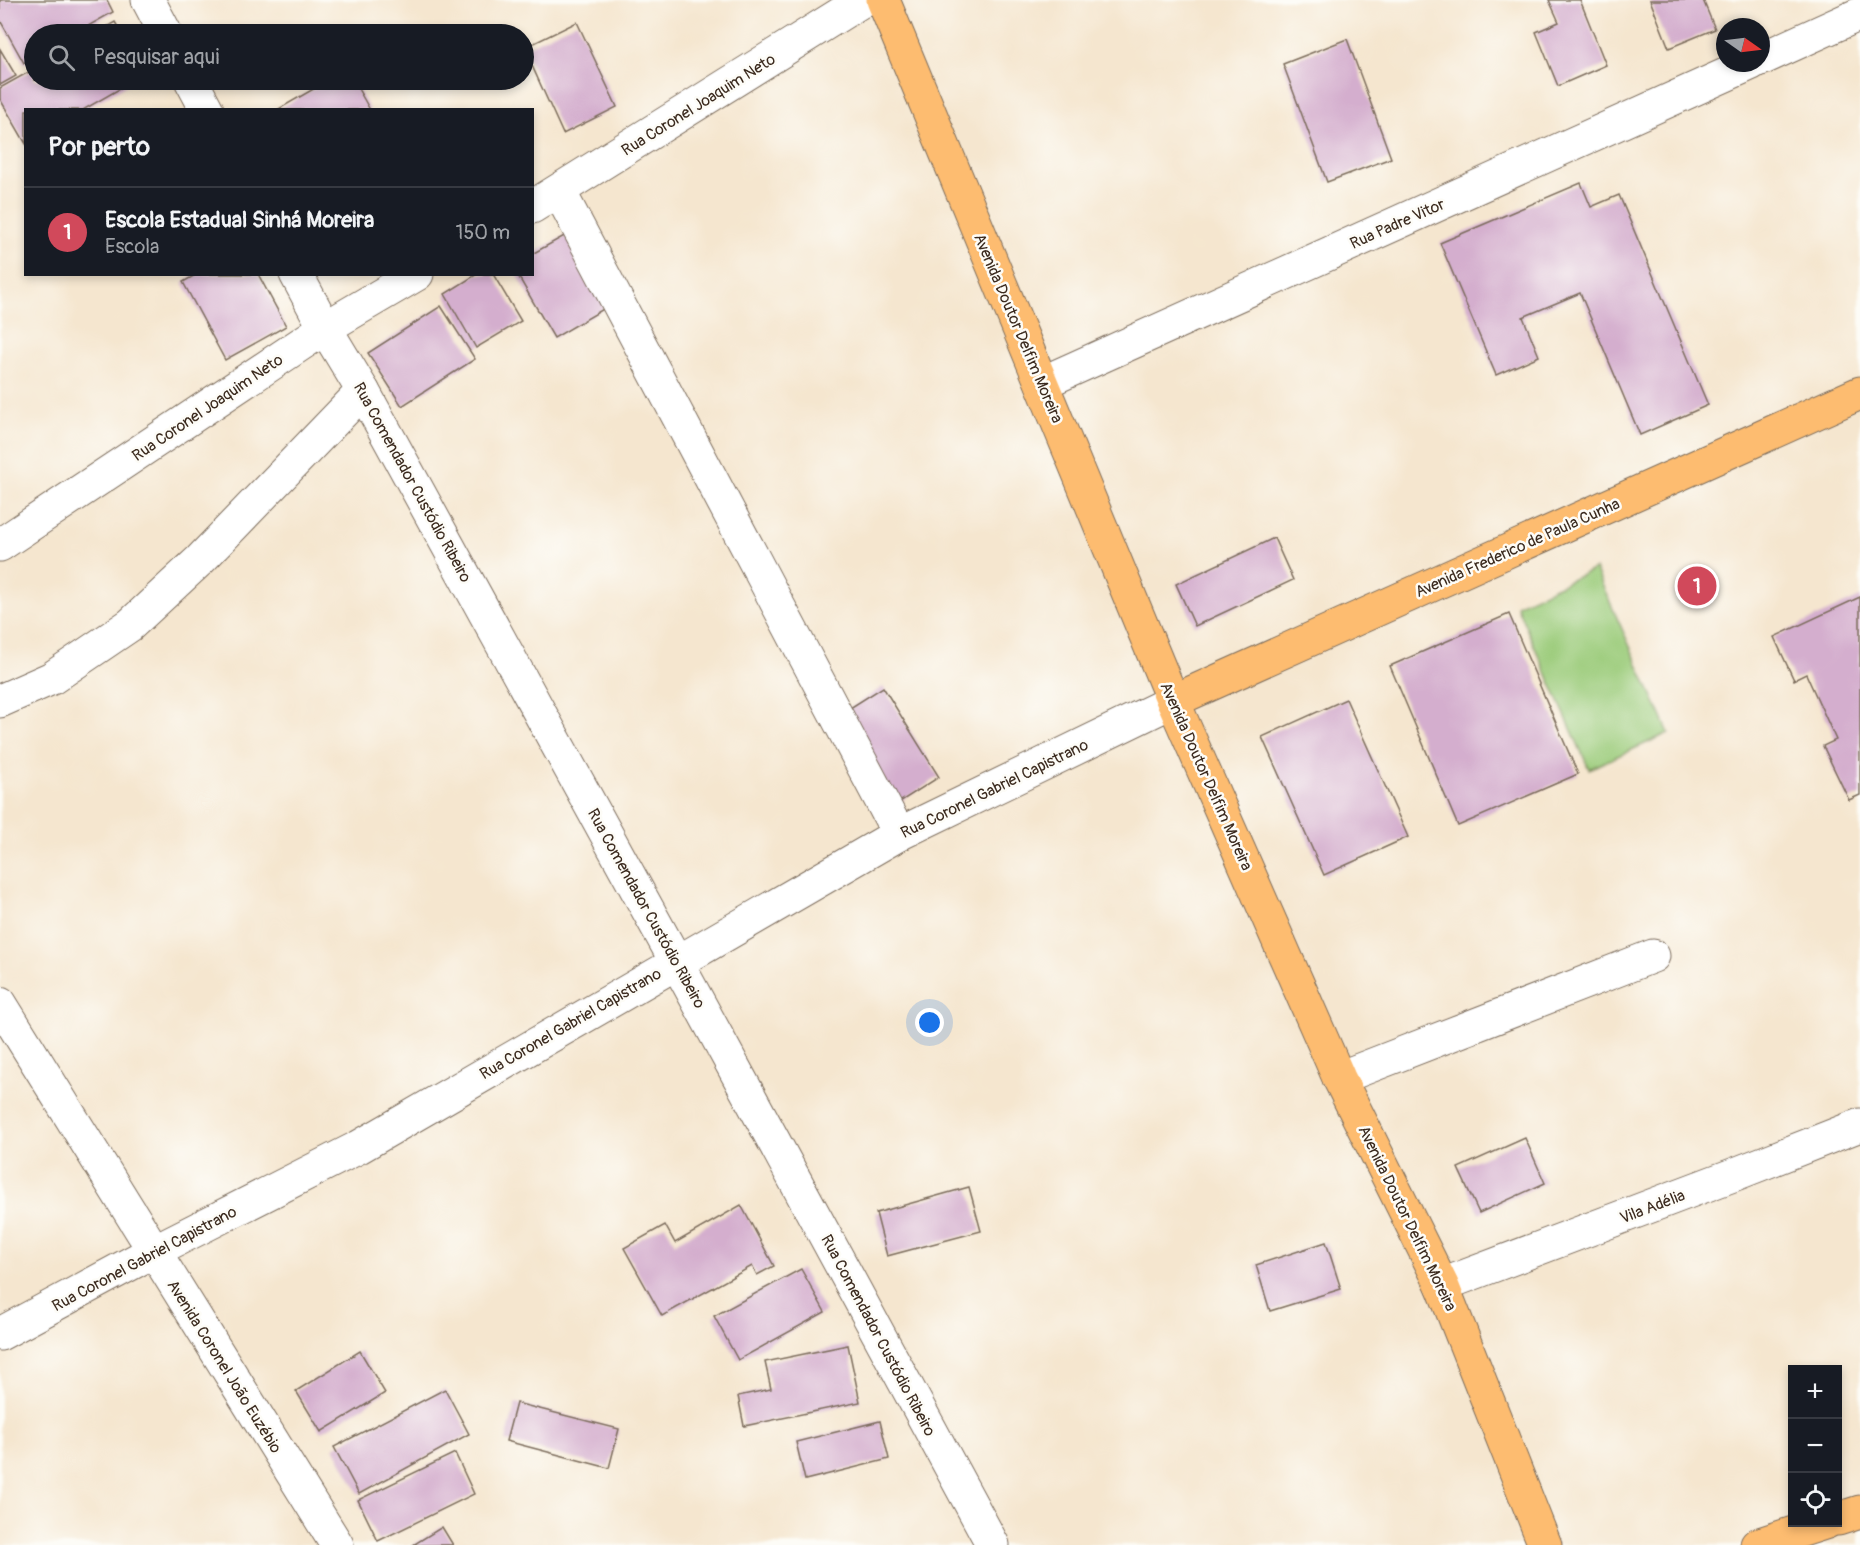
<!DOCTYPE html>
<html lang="pt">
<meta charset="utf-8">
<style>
:root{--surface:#171b24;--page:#242831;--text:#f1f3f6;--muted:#9ea1a6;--line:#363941;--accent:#d1495b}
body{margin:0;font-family:Pangolin,sans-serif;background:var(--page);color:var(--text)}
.controls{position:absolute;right:18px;bottom:18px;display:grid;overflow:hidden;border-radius:0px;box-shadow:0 3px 9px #0003}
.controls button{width:54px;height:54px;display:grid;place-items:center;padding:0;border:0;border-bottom:2px solid var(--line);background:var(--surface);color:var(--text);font:30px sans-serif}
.compass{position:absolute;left:1716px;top:18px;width:54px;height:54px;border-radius:50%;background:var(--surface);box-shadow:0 3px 9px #0003;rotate:104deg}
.you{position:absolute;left:930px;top:1023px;width:21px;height:21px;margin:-15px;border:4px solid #fff;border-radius:50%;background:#1a73e8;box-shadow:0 0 0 9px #1a73e833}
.badge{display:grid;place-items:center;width:39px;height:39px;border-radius:50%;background:var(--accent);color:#fff;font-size:20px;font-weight:700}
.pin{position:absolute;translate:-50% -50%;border:3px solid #fff;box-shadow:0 2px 6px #0006}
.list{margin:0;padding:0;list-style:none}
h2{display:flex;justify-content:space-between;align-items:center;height:78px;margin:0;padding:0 24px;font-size:26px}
h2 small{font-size:20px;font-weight:400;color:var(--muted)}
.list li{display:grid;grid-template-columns:39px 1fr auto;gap:18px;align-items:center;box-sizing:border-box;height:90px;padding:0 24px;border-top:2px solid var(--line)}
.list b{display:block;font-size:22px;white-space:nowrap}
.list p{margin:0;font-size:20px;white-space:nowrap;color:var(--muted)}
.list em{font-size:20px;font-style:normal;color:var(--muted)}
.icon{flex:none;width:33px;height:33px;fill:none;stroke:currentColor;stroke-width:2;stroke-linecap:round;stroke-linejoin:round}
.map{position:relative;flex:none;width:1860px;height:1545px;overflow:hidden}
.search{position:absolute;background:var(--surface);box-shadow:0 3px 9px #0003;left:24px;top:24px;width:510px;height:66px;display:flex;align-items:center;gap:15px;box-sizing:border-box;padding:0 21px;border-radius:33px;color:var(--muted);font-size:22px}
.panel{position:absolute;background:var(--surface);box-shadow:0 3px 9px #0003;left:24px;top:108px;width:510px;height:168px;border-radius:0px}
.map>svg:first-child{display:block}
.green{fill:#9ccc7c;stroke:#6c7b4d;stroke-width:1.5}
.building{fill:#d4aece}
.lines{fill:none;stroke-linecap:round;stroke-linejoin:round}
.minor-casing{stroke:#7c6c5c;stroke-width:35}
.major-casing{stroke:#7c6c5c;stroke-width:35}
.minor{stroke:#fff;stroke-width:33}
.major{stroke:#fdbc6f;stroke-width:33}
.labels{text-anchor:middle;stroke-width:5;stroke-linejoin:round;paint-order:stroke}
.street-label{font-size:16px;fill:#3b2a1e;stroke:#fdfcf7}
</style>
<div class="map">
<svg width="1860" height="1545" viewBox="0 0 1860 1545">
<rect width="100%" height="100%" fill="#fdfcf7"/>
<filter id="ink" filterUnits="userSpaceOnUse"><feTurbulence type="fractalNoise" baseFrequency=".0167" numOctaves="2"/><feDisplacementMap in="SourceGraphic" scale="12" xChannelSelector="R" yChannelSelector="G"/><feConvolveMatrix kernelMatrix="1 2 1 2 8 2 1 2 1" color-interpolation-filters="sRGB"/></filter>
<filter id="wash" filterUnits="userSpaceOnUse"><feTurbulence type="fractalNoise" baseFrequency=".008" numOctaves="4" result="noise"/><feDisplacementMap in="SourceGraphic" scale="24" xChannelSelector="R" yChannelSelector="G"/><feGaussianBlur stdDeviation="1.35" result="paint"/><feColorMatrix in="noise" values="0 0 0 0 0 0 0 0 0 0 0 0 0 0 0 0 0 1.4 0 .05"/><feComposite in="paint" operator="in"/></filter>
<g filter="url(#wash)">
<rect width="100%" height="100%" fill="#f5e6cf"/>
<!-- green -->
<polygon class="green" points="1595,569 1669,733 1589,769 1516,605"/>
<g id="blocks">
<!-- building -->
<g class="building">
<polygon points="0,0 107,0 113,12 74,34 34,34 34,57 24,63 0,20"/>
<polygon points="1549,0 1580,0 1606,65 1558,86 1536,32 1559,22"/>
<polygon points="1650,0 1703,0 1715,29 1669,48"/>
<polygon points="115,22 122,34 94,34"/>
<polygon points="577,22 617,107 563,134 524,48"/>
<polygon points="1347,39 1391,158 1327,182 1283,64"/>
<polygon points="0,49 16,76 0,85"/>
<polygon points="34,69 34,80 135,80 83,110 26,110 26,144 0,99 0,88"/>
<polygon points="329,80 353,80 370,110 277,110"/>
<polygon points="1581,183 1591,207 1619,195 1708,405 1640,435 1580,293 1523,317 1539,356 1496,375 1440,243"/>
<polygon points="566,235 607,307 554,338 517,274 532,274 532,254"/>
<polygon points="197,274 258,274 286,326 225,360 183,282"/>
<polygon points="477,274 493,274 521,321 476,348 445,294"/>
<polygon points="441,306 475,359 402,406 368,353"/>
<polygon points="1274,538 1293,580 1195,626 1176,584"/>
<polygon points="1860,597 1860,795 1849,800 1823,746 1836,740 1806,674 1794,680 1774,637"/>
<polygon points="1509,614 1578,774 1458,826 1390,666"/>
<polygon points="883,687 939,777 895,805 839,715"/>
<polygon points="1346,699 1408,837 1324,875 1262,737"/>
<polygon points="1525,1138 1545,1183 1479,1213 1458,1168"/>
<polygon points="969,1187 981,1231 887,1256 876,1213"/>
<polygon points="741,1205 774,1266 757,1275 752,1266 662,1316 624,1248 665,1225 675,1243"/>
<polygon points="1326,1242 1341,1289 1270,1311 1256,1265"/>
<polygon points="801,1269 825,1312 738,1360 714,1316"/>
<polygon points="848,1345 860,1402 744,1426 738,1396 771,1389 765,1362"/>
<polygon points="360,1351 385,1393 321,1432 296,1391"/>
<polygon points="445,1389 469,1434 359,1494 334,1447"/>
<polygon points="516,1403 619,1429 609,1468 506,1441"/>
<polygon points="880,1421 889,1459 805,1480 796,1442"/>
<polygon points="455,1453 474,1494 378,1541 358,1500"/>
<polygon points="442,1527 453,1545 413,1545"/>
</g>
</g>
</g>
<g filter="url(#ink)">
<use href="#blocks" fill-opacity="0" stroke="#7c6c5c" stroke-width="1.5"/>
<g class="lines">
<!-- minor casing -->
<g class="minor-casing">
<g id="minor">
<polyline points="148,0 166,34"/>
<polyline points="1761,59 1860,14"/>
<polyline points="191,80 207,110"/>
<polyline points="559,191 899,834"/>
<polyline points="532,207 863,0"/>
<polyline points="296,274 325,328 363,391 676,961 993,1545"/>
<polyline points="1042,383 1752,63"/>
<polyline points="0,545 325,328 417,274"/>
<polyline points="0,701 52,678 130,625 200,560 363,391"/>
<polyline points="0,1003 337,1545"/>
<polyline points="1339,1078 1653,956"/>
<polyline points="1442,1285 1738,1173 1860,1125"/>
<polyline points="0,1334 154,1251 359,1147 899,834 1173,701"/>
</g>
</g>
<!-- major casing -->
<g class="major-casing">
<g id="major">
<polyline points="883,0 1173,701 1339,1078 1442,1285 1545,1545"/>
<polyline points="1173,701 1860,393"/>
<polyline points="1838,1519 1860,1512"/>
<polyline points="1757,1545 1827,1522"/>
</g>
</g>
<!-- minor -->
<use href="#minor" class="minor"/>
<!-- major -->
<use href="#major" class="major"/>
</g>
</g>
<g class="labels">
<!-- street labels -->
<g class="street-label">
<text transform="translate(698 104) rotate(-32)" y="6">Rua Coronel Joaquim Neto</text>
<text transform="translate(1397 223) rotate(-24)" y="6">Rua Padre Vitor</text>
<text transform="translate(1019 328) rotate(67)" y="6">Avenida Doutor Delfim Moreira</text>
<text transform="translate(207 407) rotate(-34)" y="6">Rua Coronel Joaquim Neto</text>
<text transform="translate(413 482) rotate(61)" y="6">Rua Comendador Custódio Ribeiro</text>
<text transform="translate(1517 547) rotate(-24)" y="6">Avenida Frederico de Paula Cunha</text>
<text transform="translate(1207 776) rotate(66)" y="6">Avenida Doutor Delfim Moreira</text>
<text transform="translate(994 788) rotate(-26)" y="6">Rua Coronel Gabriel Capistrano</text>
<text transform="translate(647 908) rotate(61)" y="6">Rua Comendador Custódio Ribeiro</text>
<text transform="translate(570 1023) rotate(-30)" y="6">Rua Coronel Gabriel Capistrano</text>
<text transform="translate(1652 1206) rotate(-21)" y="6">Vila Adélia</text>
<text transform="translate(1408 1218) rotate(64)" y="6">Avenida Doutor Delfim Moreira</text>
<text transform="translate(144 1258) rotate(-28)" y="6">Rua Coronel Gabriel Capistrano</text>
<text transform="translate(879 1335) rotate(62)" y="6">Rua Comendador Custódio Ribeiro</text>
<text transform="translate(225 1366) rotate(58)" y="6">Avenida Coronel João Euzébio</text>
</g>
</g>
</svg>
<div class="controls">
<button>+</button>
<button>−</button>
<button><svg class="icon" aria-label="locate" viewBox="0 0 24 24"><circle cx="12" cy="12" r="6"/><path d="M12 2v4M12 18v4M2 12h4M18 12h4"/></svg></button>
</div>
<svg class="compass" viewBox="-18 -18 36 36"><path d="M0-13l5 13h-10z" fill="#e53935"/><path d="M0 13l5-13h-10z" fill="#9ea1a6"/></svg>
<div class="you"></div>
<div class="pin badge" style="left:1697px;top:586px">1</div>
<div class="search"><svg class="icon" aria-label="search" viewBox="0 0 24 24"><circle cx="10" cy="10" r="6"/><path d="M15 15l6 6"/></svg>Pesquisar aqui</div>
<section class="panel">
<h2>Por perto<small></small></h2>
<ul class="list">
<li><span class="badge">1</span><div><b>Escola Estadual Sinhá Moreira</b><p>Escola</p></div><em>150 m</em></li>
</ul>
</section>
</div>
